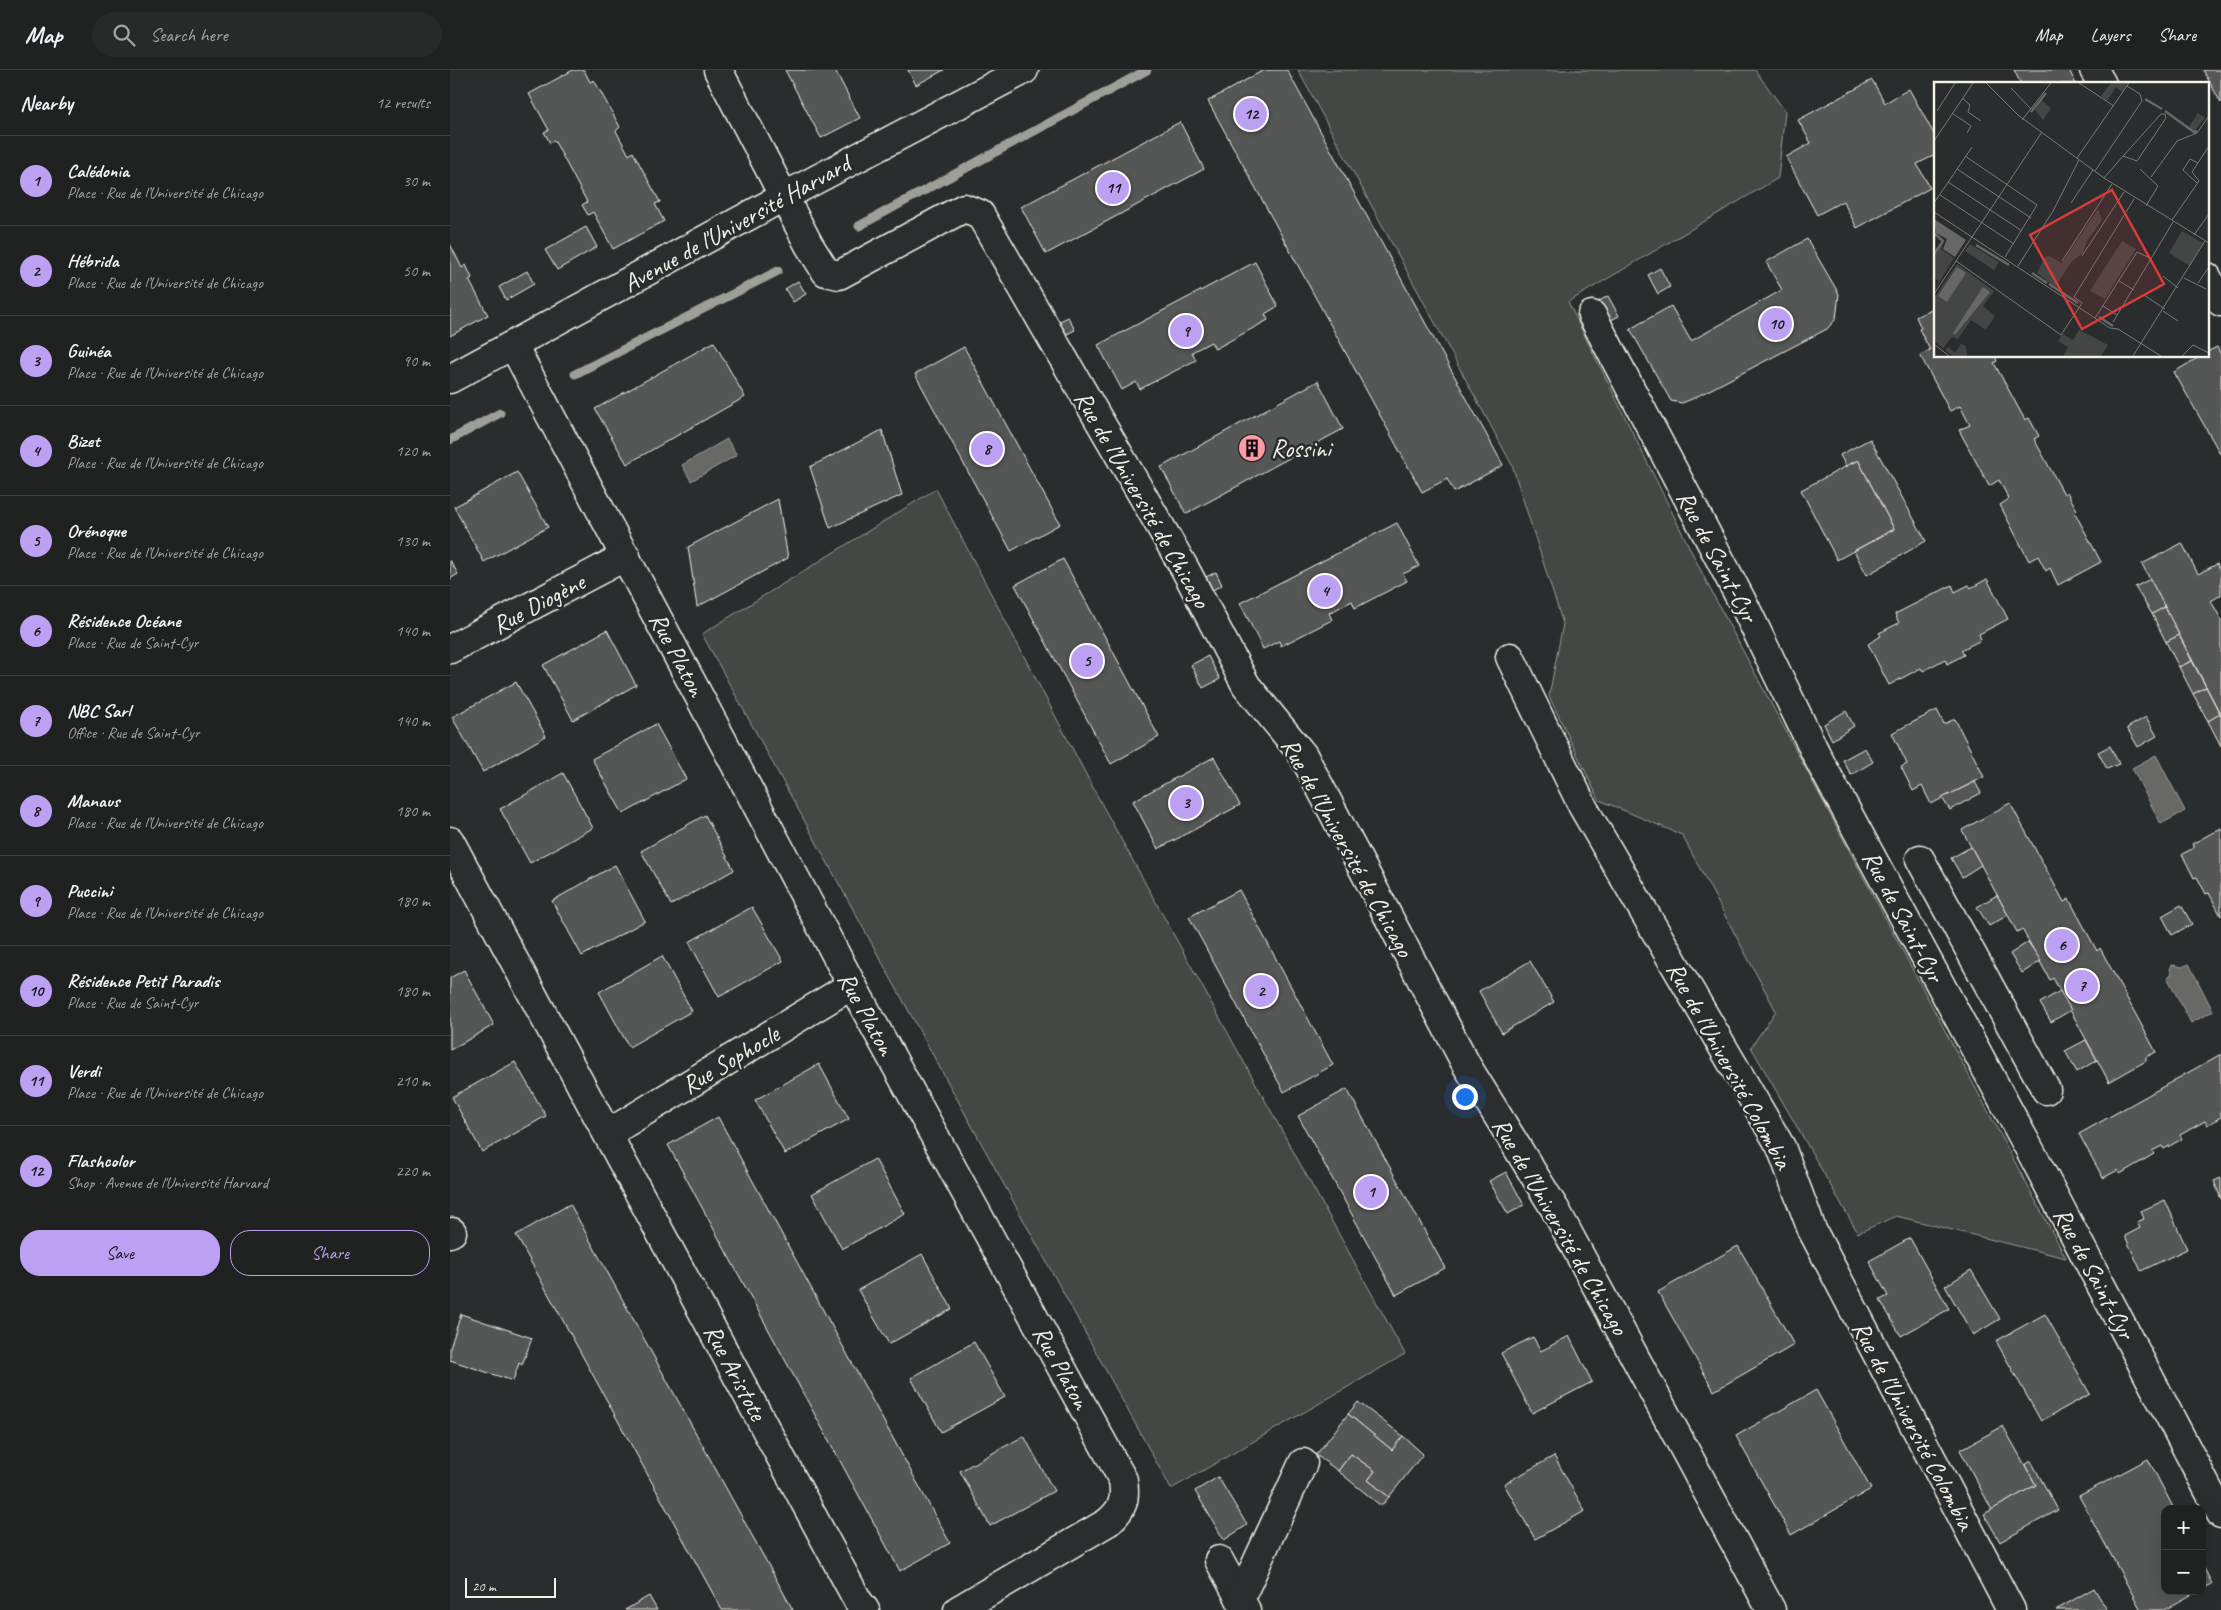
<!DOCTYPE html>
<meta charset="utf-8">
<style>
:root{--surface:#202222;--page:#282a2a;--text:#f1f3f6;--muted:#a2a4a5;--line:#3d3f40;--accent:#bca0f2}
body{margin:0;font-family:Caveat,sans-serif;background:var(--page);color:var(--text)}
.controls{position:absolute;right:15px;bottom:15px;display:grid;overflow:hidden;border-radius:10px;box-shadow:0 5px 20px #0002}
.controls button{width:45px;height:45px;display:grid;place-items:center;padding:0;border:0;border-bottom:1px solid var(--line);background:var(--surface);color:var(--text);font:25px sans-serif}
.scale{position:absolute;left:15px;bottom:12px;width:91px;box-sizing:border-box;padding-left:5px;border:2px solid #f4f1e8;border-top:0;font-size:14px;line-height:18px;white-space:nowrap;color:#f4f1e8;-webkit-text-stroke:4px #2a2d2e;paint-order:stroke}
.you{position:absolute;left:1014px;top:1026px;width:18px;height:18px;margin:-12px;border:4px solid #fff;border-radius:50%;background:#1a73e8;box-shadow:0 0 0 8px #1a73e833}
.badge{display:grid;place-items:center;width:32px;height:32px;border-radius:50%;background:var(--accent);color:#111;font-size:16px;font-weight:700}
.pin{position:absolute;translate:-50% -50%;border:2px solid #fff;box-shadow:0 1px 5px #0006}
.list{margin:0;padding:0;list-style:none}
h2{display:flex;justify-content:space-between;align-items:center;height:65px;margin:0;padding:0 20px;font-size:21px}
h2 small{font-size:16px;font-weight:400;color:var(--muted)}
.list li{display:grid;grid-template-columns:32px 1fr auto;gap:15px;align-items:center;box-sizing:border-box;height:90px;padding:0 20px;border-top:1px solid var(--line)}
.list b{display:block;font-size:19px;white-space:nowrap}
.list p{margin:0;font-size:16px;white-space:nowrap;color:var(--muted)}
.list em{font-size:16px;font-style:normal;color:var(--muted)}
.actions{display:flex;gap:10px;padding:15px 20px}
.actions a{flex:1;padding:11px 0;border:1px solid var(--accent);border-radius:20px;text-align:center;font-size:18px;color:var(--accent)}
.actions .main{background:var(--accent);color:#111}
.icon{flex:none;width:28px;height:28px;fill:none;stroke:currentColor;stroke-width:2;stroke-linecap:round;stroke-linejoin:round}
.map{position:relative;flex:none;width:1771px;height:1540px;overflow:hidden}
header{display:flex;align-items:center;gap:30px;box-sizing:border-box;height:70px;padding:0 25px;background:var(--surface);border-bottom:1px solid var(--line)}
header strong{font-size:24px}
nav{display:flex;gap:28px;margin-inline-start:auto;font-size:18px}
.search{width:350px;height:45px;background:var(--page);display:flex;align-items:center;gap:12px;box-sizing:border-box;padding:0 18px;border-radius:28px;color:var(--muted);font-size:19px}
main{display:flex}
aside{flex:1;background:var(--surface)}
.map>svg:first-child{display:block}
.green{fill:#444645;stroke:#9c9c96}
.water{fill:#676866;stroke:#9f9f9a}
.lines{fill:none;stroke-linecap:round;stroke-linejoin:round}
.stream{stroke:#9f9f9a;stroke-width:9}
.building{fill:#555756;stroke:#f4f1e8}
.minor-casing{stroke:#f4f1e8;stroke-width:31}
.minor{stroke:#2a2d2e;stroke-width:28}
.labels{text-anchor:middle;stroke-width:5;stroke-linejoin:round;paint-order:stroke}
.street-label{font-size:25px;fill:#f4f1e8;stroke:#2a2d2e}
.poi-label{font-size:25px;fill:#f4f1e8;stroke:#2a2d2e;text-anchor:start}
.inset-river{fill:none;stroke:#676866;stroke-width:2.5}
.inset-road{fill:none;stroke:#7b7b78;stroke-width:1}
.view{fill:#d93c3b;fill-opacity:0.15;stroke:#d93c3b;stroke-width:2.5}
.inset-edge{fill:none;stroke:#f4f1e8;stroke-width:2.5}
</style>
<header>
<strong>Map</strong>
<div class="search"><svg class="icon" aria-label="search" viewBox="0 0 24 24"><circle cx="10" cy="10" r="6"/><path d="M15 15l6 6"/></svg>Search here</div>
<nav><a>Map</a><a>Layers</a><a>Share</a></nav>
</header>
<main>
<aside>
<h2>Nearby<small>12 results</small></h2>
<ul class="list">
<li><span class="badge">1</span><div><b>Calédonia</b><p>Place · Rue de l’Université de Chicago</p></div><em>30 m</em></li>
<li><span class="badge">2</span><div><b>Hébrida</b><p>Place · Rue de l’Université de Chicago</p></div><em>50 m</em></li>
<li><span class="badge">3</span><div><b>Guinéa</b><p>Place · Rue de l’Université de Chicago</p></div><em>90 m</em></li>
<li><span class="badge">4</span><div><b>Bizet</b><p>Place · Rue de l’Université de Chicago</p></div><em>120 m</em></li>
<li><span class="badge">5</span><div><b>Orénoque</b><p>Place · Rue de l’Université de Chicago</p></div><em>130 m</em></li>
<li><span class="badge">6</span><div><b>Résidence Océane</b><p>Place · Rue de Saint-Cyr</p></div><em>140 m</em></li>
<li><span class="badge">7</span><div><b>NBC Sarl</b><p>Office · Rue de Saint-Cyr</p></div><em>140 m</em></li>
<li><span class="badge">8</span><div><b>Manaus</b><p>Place · Rue de l’Université de Chicago</p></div><em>180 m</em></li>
<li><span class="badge">9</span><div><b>Puccini</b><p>Place · Rue de l’Université de Chicago</p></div><em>180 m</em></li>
<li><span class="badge">10</span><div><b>Résidence Petit Paradis</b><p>Place · Rue de Saint-Cyr</p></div><em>180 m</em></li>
<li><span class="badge">11</span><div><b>Verdi</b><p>Place · Rue de l’Université de Chicago</p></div><em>210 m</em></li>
<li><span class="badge">12</span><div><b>Flashcolor</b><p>Shop · Avenue de l'Université Harvard</p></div><em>220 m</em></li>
</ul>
<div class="actions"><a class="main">Save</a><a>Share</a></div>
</aside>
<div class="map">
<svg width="1771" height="1540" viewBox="0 0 1771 1540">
<rect width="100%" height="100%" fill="#2a2d2e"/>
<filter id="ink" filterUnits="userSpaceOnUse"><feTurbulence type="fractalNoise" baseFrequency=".02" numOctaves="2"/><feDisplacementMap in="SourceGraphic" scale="10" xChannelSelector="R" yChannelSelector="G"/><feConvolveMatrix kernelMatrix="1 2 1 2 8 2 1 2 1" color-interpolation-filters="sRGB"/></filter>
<g filter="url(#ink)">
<!-- green -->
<g class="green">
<polygon points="848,0 1305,0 1335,41 1328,108 1118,232 1258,515 1616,1188 1446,1146 1408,1163 1301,977 1326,941 1232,765 1149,730 1099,626 1113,554 1062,395"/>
<polygon points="486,419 650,731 955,1284 721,1419 252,564"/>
</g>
<!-- water -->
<g class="water">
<polygon points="277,369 287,385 241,411 232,395"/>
<polygon points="1706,685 1735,741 1711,754 1682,698"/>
<polygon points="1739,894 1763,941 1741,953 1717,907 1722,904 1720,899 1722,895 1732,897"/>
</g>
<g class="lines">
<!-- stream -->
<g class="stream">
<polyline points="409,156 697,0"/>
<polyline points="125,304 328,201"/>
<polyline points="0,370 50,343"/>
</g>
</g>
<!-- building -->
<g class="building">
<polygon points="123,0 134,0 140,12 144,10 170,57 166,61 179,85 183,82 210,132 205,134 214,151 163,179 143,142 138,145 132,135 137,132 104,70 100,73 94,62 99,60 79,24"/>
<polygon points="335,0 385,0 410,48 371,68"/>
<polygon points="458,0 494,0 466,15"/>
<polygon points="814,0 837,0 1053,395 1004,422 997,409 972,422 758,31"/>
<polygon points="1564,0 1619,0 1626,14 1571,14"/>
<polygon points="1753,0 1771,0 1771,33"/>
<polygon points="1422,10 1435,33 1459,19 1485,66 1485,85 1467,94 1480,118 1407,158 1393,131 1367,145 1336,87 1361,73 1348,50"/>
<polygon points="730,52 754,99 596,184 571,137"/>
<polygon points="136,157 147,177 107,200 95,180"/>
<polygon points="1357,169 1389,224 1386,249 1377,259 1242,329 1232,333 1221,331 1180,259 1221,236 1241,271 1332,220 1316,192"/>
<polygon points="0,174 12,198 16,195 22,208 19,210 38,245 0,266"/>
<polygon points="805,192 828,236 815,244 818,250 765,279 761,272 742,282 746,290 690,319 686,312 672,320 648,275"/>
<polygon points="1210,198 1220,217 1208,224 1198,205"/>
<polygon points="77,201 84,214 56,230 49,217"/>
<polygon points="348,211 356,224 343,232 335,219"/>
<polygon points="1158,226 1169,246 1157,252 1146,233"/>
<polygon points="1485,237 1485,286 1545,286 1547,291 1544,293 1575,350 1579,348 1589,366 1584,369 1614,424 1617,422 1627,440 1624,441 1651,492 1608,515 1600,498 1596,501 1588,486 1579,491 1550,435 1559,429 1549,410 1539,416 1509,360 1520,355 1510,336 1500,341 1470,285 1480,280 1469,259 1471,258 1466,247"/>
<polygon points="618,247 625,260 607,269 600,256"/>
<polygon points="264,272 295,327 177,394 145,339"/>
<polygon points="514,277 610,454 561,481 465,304"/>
<polygon points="1767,277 1771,285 1771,385 1724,302 1751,286 1757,286 1757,282"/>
<polygon points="868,311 893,359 736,444 711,397"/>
<polygon points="432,360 452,425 380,458 360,397"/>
<polygon points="1420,369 1476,471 1417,505 1404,481 1444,459 1408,390 1396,396 1390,385"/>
<polygon points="1408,390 1444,459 1387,490 1351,420"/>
<polygon points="67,402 98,457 34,492 4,437"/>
<polygon points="328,429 338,488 247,537 238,477"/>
<polygon points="947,453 969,496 953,504 957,511 905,538 902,531 879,543 882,550 831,576 829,571 813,579 790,533"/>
<polygon points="1732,473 1748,504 1767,494 1771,502 1771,525 1761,531 1771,549 1771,645 1692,494"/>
<polygon points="613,489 709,667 661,694 565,515"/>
<polygon points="0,490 8,504 0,509"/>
<polygon points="766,502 772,515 755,524 748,511"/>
<polygon points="1537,509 1558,549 1529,564 1531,570 1511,580 1514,585 1497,594 1495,589 1473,601 1471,598 1439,615 1418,574 1431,566 1429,563 1449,553 1445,544 1502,515 1505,522 1519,515 1521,518"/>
<polygon points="1700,509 1715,537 1702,544 1685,517"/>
<polygon points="1715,537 1729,565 1716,572 1702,544"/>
<polygon points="157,560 186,615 123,650 93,595"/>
<polygon points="1729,565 1742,591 1729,597 1716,572"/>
<polygon points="758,586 770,609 753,618 741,595"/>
<polygon points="1742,591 1756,617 1743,624 1729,597"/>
<polygon points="66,612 96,666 33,702 2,647"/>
<polygon points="1756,617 1770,644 1758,651 1743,624"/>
<polygon points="1487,640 1494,654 1505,649 1534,707 1481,734 1472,716 1463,721 1451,697 1457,694 1442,663"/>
<polygon points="1396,641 1404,656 1382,670 1374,654"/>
<polygon points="1770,644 1771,645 1771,676 1758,651"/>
<polygon points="1696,647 1707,666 1688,677 1677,658"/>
<polygon points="206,654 236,709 173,744 142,689"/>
<polygon points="1660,676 1669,694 1657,699 1648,682"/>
<polygon points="1415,678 1423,692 1401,705 1393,690"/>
<polygon points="764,687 790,735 708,779 683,731"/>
<polygon points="113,703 143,758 80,793 50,739"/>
<polygon points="1525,712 1531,723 1500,740 1492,728"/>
<polygon points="1560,733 1614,832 1619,829 1647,881 1650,878 1706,982 1696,987 1696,991 1659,1012 1603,908 1600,910 1572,859 1567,862 1512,760"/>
<polygon points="255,745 284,800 221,835 191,781"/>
<polygon points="1771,758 1771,846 1759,823 1756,824 1747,807 1744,808 1732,784 1744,778 1742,774"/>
<polygon points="1521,777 1531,795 1512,807 1501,788"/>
<polygon points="165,795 195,851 132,886 102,831"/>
<polygon points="789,820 883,995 834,1022 739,847"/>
<polygon points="1547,825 1558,845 1539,856 1527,837"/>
<polygon points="1731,835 1742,854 1722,865 1712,846"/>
<polygon points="302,837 333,891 269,927 239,872"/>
<polygon points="1578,872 1591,891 1572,903 1560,884"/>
<polygon points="212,886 242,941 179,977 149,922"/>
<polygon points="1080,891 1104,932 1052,963 1029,921"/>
<polygon points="14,900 44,955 0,980 0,908"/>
<polygon points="1610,921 1621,940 1601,952 1590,933"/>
<polygon points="1636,970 1647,990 1627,1002 1615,981"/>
<polygon points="1771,984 1771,1047 1757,1055 1755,1051 1730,1065 1732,1069 1714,1079 1712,1076 1702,1081 1704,1084 1670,1104 1668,1100 1653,1108 1629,1064"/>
<polygon points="65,992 96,1046 32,1082 2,1027"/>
<polygon points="369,994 399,1049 335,1084 305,1030"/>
<polygon points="897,1019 995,1198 946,1225 848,1046"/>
<polygon points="268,1047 500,1473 450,1501 218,1075"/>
<polygon points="425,1089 455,1144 392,1179 362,1124"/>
<polygon points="1056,1102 1074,1135 1058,1144 1039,1111"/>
<polygon points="1771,1108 1771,1129 1764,1111"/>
<polygon points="1715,1130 1737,1179 1691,1201 1675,1166 1690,1158 1687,1152 1694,1149 1691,1141"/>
<polygon points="120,1134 343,1540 272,1540 66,1165"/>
<polygon points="1460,1168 1499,1239 1451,1266 1430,1230 1438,1226 1419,1191"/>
<polygon points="1288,1176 1344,1275 1264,1321 1208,1222"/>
<polygon points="472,1184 502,1239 439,1274 408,1220"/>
<polygon points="1521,1200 1550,1249 1523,1265 1495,1216"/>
<polygon points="11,1244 82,1268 72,1295 69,1293 63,1311 0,1290 0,1278"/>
<polygon points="1595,1244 1640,1324 1591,1351 1546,1271"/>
<polygon points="1119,1266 1142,1312 1082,1343 1051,1283 1083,1267 1091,1281"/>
<polygon points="524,1272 555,1327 491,1362 461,1308"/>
<polygon points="1366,1320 1421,1419 1341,1465 1286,1366"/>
<polygon points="908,1332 953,1366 942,1380 898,1344"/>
<polygon points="898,1344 942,1380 953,1366 973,1384 939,1427 918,1410 925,1401 901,1384 888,1401 866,1385"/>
<polygon points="1553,1356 1586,1415 1542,1440 1510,1380"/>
<polygon points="574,1366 604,1421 540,1456 510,1401"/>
<polygon points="901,1384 925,1401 918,1410 939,1427 931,1436 888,1401"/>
<polygon points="1104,1386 1135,1441 1085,1469 1054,1414"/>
<polygon points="1698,1389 1724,1439 1715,1439 1715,1521 1748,1521 1714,1540 1691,1540 1629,1426"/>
<polygon points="1581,1391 1608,1440 1550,1472 1534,1444 1586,1415 1575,1395"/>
<polygon points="768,1407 797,1455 774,1470 745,1421"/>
<polygon points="1752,1494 1762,1514 1752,1519"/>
<polygon points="1644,1518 1657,1540 1606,1540"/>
<polygon points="199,1526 207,1540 175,1540"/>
</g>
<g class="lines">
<!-- minor casing -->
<g class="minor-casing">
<g id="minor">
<polyline points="268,0 359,175 376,202 389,205 514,138 530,144 735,499 796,615 853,685 1017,996 1105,1139 1321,1540"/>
<polyline points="1644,0 1652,14"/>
<polyline points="1757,207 1771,232"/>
<polyline points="1142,245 1296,539 1369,690 1581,1082 1771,1444"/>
<path d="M63 275 402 915 673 1410C676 1430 673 1439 658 1452L508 1540"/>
<polyline points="0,309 333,127 574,0"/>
<polyline points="0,579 176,486"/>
<polyline points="1060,587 1133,737 1331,1077 1362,1160 1561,1540"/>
<polyline points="0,771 408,1531 415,1540"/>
<polyline points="1470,789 1596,1020"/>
<polyline points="159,1063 402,915"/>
<polyline points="0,1163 2,1162"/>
<polyline points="769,1490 796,1540"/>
<polyline points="790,1529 853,1393"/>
</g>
</g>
<!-- minor -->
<use href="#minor" class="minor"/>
</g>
</g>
<!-- icons -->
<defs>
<g id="building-disc" transform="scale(1.4375)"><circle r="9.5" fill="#ff9aa2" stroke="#2a2d2e"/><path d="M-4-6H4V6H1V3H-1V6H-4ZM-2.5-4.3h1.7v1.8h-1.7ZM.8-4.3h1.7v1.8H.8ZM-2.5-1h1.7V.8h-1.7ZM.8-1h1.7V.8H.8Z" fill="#111"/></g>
</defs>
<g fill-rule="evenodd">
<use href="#building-disc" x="802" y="378"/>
</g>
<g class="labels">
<!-- street labels -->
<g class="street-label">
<text transform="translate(286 153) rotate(-29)" y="9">Avenue de l'Université Harvard</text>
<text transform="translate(693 429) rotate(60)" y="9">Rue de l’Université de Chicago</text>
<text transform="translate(1268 486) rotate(62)" y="9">Rue de Saint-Cyr</text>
<text transform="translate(88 533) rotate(-28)" y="9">Rue Diogène</text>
<text transform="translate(228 584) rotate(62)" y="9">Rue Platon</text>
<text transform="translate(898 777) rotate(61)" y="9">Rue de l’Université de Chicago</text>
<text transform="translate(1454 846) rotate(62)" y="9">Rue de Saint-Cyr</text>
<text transform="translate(417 943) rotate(61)" y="9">Rue Platon</text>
<text transform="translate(280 989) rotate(-31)" y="9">Rue Sophocle</text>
<text transform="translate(1280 995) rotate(61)" y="9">Rue de l'Université Colombia</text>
<text transform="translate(1111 1156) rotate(60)" y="9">Rue de l’Université de Chicago</text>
<text transform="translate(1645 1203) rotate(62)" y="9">Rue de Saint-Cyr</text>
<text transform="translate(612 1297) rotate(61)" y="9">Rue Platon</text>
<text transform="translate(286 1302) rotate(62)" y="9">Rue Aristote</text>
<text transform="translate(1464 1355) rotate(62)" y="9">Rue de l'Université Colombia</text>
</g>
<!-- poi labels -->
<g class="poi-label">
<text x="821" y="387">Rossini</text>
</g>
</g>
<!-- overview -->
<g transform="translate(1484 12)">
<rect width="275" height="275" fill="#2a2d2e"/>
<path d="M177 1H194L188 10 182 5 173 19 167 14ZM107 18 117 26 109 38 101 28ZM264 31 271 36 260 49 255 45ZM164 127 168 138 153 159 149 171 138 179 121 205 103 191 111 175 115 174 128 181ZM248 149 269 161 256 184 235 171ZM10 158 7 167 20 176 0 209 5 199 0 196V174ZM188 159 202 167 171 217 156 209ZM36 162 65 180 60 188 31 169ZM23 182 60 209 49 224 61 234 52 248 37 238 24 257 18 255 9 266 0 259V216ZM145 248 174 263 167 274H129L134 265 124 259 129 252 139 258ZM27 262 32 264 33 274H19L11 268 14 265 21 271Z" fill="#444645"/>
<path d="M0 137 32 158 21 175 9 167 13 157 2 151ZM23 185 32 191 13 220 4 214ZM49 205 56 210 21 253 19 251Z" fill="#676866"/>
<path class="inset-river" d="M211 17 228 27M231 29 260 50 263 49M97 30 112 11M0 151 9 159 0 172M42 163 75 183M98 191 113 201M115 202 144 221M165 235 179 244"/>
<path class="inset-road" d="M52 1 84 33 170 96 275 161M145 1 180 24M193 4 206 12M77 6 97 27M28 16 36 23 34 30 47 39M3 29 21 1M18 31 37 44 33 51M88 38 117 1M0 59 39 1M31 74 103 123 71 175M143 76 195 1M23 87 97 136M206 87 224 104 212 124M161 89 208 19 206 12M217 95 243 59 263 51 275 34M170 96 189 74 227 32H231L232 36 203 79 189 74M14 100 88 149M263 101 249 88 256 77 264 81M6 113 80 162M0 121 38 65M137 121 159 88M0 130 176 246 184 247 227 274M238 138 265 99 258 90 275 64M260 153 275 132M148 174 190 110M22 179 127 253 148 221 140 215 200 117M128 179 178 102M84 184 119 129 145 78M229 194 244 206M250 196 272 207M185 199 200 208M264 201 275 185M0 212 108 50M210 213 231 227M169 224 183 233M229 229 244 239M161 236 203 170 216 176M179 240 239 140M0 262 15 274M199 274 271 159M248 274 259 263 275 271"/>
<path class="view" d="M178 108 230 202 148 247 96 153Z"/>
<rect width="275" height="275" class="inset-edge"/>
</g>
</svg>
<div class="controls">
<button>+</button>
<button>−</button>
</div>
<div class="scale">20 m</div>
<div class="you"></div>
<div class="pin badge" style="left:921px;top:1122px">1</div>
<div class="pin badge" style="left:811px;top:921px">2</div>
<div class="pin badge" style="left:736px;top:733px">3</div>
<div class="pin badge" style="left:875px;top:521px">4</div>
<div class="pin badge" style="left:637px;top:591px">5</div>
<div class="pin badge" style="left:1612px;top:875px">6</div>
<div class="pin badge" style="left:1632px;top:916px">7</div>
<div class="pin badge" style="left:537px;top:379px">8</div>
<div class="pin badge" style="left:736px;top:261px">9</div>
<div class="pin badge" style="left:1326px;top:254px">10</div>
<div class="pin badge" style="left:663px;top:118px">11</div>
<div class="pin badge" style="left:801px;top:44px">12</div>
</div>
</main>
